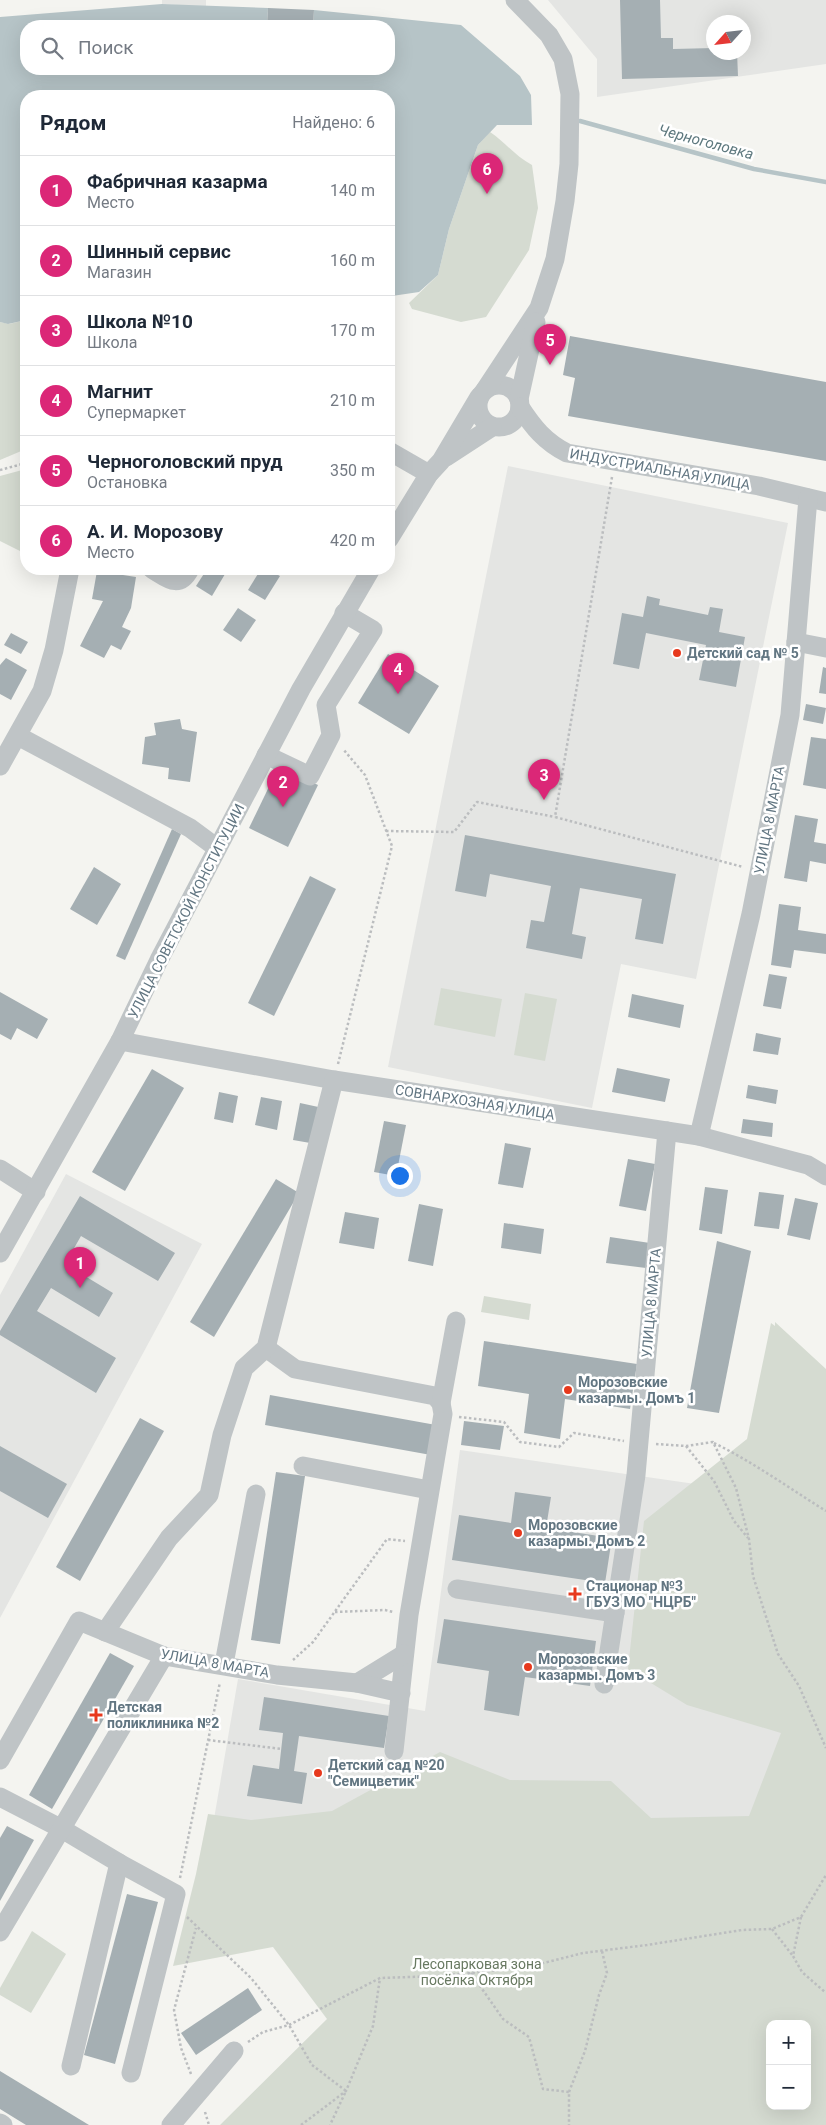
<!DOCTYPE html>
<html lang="ru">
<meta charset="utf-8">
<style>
:root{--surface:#fff;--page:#f2f2f3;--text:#1f2937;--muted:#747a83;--line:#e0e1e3;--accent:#db2777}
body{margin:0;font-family:Roboto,sans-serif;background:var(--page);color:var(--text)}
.controls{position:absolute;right:15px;bottom:15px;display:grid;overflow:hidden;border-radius:10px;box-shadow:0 5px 20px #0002}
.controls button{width:45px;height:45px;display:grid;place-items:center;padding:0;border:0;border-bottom:1px solid var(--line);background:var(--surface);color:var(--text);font:25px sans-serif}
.compass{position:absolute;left:706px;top:15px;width:45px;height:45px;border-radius:50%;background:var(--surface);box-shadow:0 5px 20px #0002;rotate:243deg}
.you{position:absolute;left:399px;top:1175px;width:18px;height:18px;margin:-12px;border:4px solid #fff;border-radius:50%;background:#1a73e8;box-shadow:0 0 0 8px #1a73e833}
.badge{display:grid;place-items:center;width:32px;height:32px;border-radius:50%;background:var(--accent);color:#fff;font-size:16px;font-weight:700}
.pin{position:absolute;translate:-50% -41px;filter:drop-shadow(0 1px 2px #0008)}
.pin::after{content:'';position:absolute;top:26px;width:18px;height:15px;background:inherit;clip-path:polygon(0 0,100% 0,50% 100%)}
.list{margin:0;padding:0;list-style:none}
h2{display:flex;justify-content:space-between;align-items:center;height:65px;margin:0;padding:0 20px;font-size:21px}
h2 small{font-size:16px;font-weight:400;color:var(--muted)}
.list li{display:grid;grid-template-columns:32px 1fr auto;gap:15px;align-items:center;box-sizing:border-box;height:70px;padding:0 20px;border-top:1px solid var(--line)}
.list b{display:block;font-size:19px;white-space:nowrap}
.list p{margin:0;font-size:16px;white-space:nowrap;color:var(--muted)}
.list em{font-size:16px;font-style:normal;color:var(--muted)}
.icon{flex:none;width:28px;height:28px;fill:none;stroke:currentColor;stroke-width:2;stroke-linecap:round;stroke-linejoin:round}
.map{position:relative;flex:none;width:826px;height:2125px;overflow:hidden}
.search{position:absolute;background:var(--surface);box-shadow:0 5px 20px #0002;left:20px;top:20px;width:375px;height:55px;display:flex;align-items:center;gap:12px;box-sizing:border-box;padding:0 18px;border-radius:20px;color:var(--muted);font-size:19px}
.panel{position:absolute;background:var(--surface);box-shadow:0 5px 20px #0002;left:20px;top:90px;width:375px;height:485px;border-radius:20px}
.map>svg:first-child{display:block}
.built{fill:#e4e5e3;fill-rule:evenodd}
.green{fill:#d5dbd1;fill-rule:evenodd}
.water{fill:#b6c4c7}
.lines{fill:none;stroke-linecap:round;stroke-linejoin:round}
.stream{stroke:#b6c4c7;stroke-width:4.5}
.building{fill:#a5afb3}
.path{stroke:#bbbdbf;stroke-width:2.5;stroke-dasharray:2.5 2.5;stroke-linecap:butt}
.minor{stroke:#bfc4c6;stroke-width:19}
.poi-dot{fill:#e7391d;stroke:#fff;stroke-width:2}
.labels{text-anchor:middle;stroke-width:5;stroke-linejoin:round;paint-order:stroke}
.street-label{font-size:14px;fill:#627682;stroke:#fff}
.poi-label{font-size:14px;font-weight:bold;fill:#627682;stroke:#fff;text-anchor:start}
.park-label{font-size:14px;fill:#687961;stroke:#fff}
.water-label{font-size:15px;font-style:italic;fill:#5e797f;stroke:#fff}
</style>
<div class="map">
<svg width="826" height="2125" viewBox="0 0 826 2125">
<rect width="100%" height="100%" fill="#f4f4f0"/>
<!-- built -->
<g class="built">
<polygon points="162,0 206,0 206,7 162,4"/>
<path d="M548 0H826V64L597 97V59ZM714 22H744V52H714Z"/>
<polygon points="508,466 788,523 696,979 621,964 592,1108 388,1067"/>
<polygon points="66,1174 202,1244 0,1618 0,1295"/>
<polygon points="460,1450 723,1488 799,1714 779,1858 203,1883 238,1679 425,1711"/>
</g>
<!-- green -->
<g class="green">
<path d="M490 132C505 142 516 157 532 165L538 208 529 250 486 317 461 322 412 309 409 303 438 275 449 229 478 145Z"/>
<polygon points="26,320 26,449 0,460 0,322 9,324"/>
<polygon points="26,469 26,554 0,541 0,476"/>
<polygon points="441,988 502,999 495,1037 434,1025"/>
<polygon points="525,993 557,999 545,1061 514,1055"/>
<polygon points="484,1296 531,1304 529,1320 481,1312"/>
<path d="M775 1322 826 1369V2125H220L327 2019 273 1947 173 1966 196 1874 208 1814 251 1820 332 1811 440 1752 510 1780 611 1781 651 1818 749 1816 781 1733 687 1705 628 1669 644 1521 747 1439 771 1323 775 1326ZM770 2024H807V2106H770Z"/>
<polygon points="32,1931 66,1954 31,2013 0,1995 0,1988"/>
</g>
<!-- water -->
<polygon class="water" points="162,4 268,8 267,26 26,26 26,69 389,69 389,26 313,26 314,10 461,25 520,76 531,95 532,125 497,125 478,145 449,229 438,275 419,292 392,296 389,296 389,96 26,96 26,320 8,324 0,322 0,17"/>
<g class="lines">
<!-- stream -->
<polyline class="stream" points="580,121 754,169 826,182"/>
</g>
<!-- building -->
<g class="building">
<polygon points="620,0 660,0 661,38 673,38 673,49 714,48 714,52 737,52 738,76 622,79"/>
<polygon points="268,8 314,10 313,26 267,26"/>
<polygon points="570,336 826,382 826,461 568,416 575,378 563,375"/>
<polygon points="207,569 228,569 212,596 196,586"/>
<polygon points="261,569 267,569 280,576 265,600 248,590"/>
<polygon points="97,571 136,577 131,608 122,627 131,631 121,650 111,645 104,658 80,646 103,601 92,599"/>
<polygon points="647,596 660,599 659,605 708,615 710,607 723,609 719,632 745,637 736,687 699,680 706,645 646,633 639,669 613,664 622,613 643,617"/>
<polygon points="238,608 256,620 241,642 223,630"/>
<polygon points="11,633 28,642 21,654 4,645"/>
<polygon points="388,654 439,686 409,734 358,703"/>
<polygon points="6,658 27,670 11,700 0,694 0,665"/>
<polygon points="823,667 826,668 826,694 819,693"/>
<polygon points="806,704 826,708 823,724 803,720"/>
<polygon points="180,719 182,729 197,732 190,782 168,779 169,768 142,764 145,737 156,735 154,723"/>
<polygon points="811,737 826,739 826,789 803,785"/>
<polygon points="279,766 318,785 288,847 249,828"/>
<polygon points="795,815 818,819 814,842 826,844 826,864 810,861 807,882 784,878"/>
<polygon points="172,829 181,834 125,960 116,956"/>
<polygon points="465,835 676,874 663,944 635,939 642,899 580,888 572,934 586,937 582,959 526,948 531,920 544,922 551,886 490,874 486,897 455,891"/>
<polygon points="94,867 121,884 97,925 70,909"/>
<polygon points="310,876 336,889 274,1016 248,1003"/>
<polygon points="779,904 801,907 798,930 826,934 826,954 794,950 791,968 771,965"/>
<polygon points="769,974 787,977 781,1009 763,1006"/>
<polygon points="0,992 48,1019 37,1039 17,1028 11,1040 0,1034"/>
<polygon points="632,994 684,1005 680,1028 628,1017"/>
<polygon points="756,1033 781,1038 778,1055 753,1051"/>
<polygon points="617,1068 670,1079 665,1102 612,1092"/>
<polygon points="152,1069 184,1088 125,1191 92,1172"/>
<polygon points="748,1085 778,1090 776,1104 746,1098"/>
<polygon points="219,1092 238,1096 233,1123 214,1119"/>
<polygon points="261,1097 282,1101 277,1130 255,1125"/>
<polygon points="300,1103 323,1108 316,1144 293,1140"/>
<polygon points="743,1119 773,1123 772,1137 741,1133"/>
<polygon points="384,1121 406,1125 396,1176 374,1172"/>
<polygon points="505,1143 531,1148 523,1188 498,1184"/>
<polygon points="628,1159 655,1164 646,1211 619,1206"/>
<polygon points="276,1179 299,1193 214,1337 190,1322"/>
<polygon points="705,1187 728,1190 722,1234 699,1230"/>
<polygon points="759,1192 784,1195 779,1229 754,1226"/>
<polygon points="80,1196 175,1253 158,1281 81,1236 65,1264 113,1293 99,1317 51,1288 37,1311 116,1358 96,1393 0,1335 0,1331"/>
<polygon points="795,1198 818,1203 810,1240 787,1235"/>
<polygon points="419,1204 443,1209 433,1266 408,1261"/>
<polygon points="345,1212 379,1218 374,1249 339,1243"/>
<polygon points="504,1223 544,1229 541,1254 501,1248"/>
<polygon points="610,1237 650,1243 646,1268 606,1263"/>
<polygon points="717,1241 751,1251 719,1413 687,1408"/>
<polygon points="484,1341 637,1364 630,1409 565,1399 560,1439 524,1433 529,1394 478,1386"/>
<polygon points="270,1395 436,1425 431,1455 265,1425"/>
<polygon points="140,1418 164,1431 80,1581 56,1567"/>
<polygon points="464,1421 504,1426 500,1450 461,1445"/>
<polygon points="0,1446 67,1484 48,1518 0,1491"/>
<polygon points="276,1472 305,1476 280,1644 251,1640"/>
<polygon points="515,1492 551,1497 546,1528 612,1538 605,1583 452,1560 459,1515 511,1523"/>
<polygon points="444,1619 596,1641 590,1686 525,1677 519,1716 484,1710 489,1671 437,1663"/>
<polygon points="110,1653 134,1666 52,1809 29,1795"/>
<polygon points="264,1697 389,1716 384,1748 299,1736 294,1771 307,1773 302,1804 247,1796 253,1765 279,1769 283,1733 259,1730"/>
<polygon points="7,1826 34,1840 0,1901 0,1838"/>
<polygon points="127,1894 158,1902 115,2064 84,2055"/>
<polygon points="248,1988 262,2010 196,2055 181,2033"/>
<polygon points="0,2071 89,2125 26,2125 0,2109"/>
</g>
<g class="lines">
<!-- path -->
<g class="path">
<polyline points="0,470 26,463"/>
<polyline points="612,477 555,817 743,867"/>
<polyline points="386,831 454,832 477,802 555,817"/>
<polyline points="338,1064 392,846 365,775 343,749"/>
<polyline points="459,1417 504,1422 520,1442 559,1447 574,1433 624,1441"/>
<path d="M714 1443C753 1462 789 1488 826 1511"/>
<polyline points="656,1444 686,1446 713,1442 736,1488 749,1539 753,1576 778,1654 799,1686 826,1748"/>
<polyline points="686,1446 714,1481 734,1521 748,1538"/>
<polyline points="335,1612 385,1610 393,1612"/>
<polyline points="293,1660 313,1642 387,1539 405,1541"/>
<polyline points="208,1740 282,1749"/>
<polyline points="180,1878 220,1682"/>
<polyline points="187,1917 251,1978 289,2025 312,2065 346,2091 330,2125"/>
<polyline points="801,1917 793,1956 802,1972 826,1993"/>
<polyline points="772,1929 793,1956"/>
<polyline points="471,1973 503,2019 529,2037 543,2089 569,2092 569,2125"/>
<polyline points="248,2042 263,2032 289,2025 380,1978 440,1976 528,1967 583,1953 647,1945 742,1930 772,1929 801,1917 826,1875"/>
<polyline points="191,2074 181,2048 174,2010 196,1928"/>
<polyline points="569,2092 585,2051 599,1995 607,1973 602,1951"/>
<polyline points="205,2112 209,2125"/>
<polyline points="301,2125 346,2091 373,2026 380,1978"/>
</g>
<!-- minor -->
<g class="minor">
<circle cx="499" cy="406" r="21"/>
<polyline points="485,390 539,308 555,259 565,201 569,164 570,94 563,59 549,35 515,0"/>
<polyline points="519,399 536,322"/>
<path d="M520 407C533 427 545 442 567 453L759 486 826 502"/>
<polyline points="389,451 429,474"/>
<polyline points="446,457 492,427"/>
<polyline points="389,539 429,474 441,461 479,397"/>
<path d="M152 569C167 578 179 590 190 569"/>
<polyline points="796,642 826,648"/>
<polyline points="18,736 190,828 217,848"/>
<polyline points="266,755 310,776 331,735 326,705 373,630 344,613"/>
<polyline points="0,766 42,691 54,650 70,569"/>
<polyline points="120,1041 334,1080 699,1136 808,1165 826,1176"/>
<polyline points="699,1136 751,914 790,715 808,498"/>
<polyline points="0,1169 36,1192"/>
<polyline points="0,1253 120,1041 159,960 301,689 371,569"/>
<polyline points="266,1348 295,1369 435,1396 441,1403 443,1414 409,1615 394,1751"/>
<polyline points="441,1403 456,1321"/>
<polyline points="303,1466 429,1490"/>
<polyline points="457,1589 615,1613"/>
<polyline points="105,1632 169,1538 209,1495 222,1435 244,1368 266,1348 334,1080"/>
<polyline points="224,1664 256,1494"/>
<polyline points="357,1683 404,1654"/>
<polyline points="604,1684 636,1475 667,1131"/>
<polyline points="0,1760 79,1621 164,1656 277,1675 357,1683 401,1693"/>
<polyline points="0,1797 62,1829 119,1863 71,2066"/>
<polyline points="119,1863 176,1894 131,2073"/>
<polyline points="0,1932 164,1656"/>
<polyline points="0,2123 3,2125"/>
<polyline points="171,2125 234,2051"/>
</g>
</g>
<!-- markers -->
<g class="poi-dot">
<circle cx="677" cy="653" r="5"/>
<circle cx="568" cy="1390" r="5"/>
<circle cx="518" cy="1533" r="5"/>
<path d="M572.5 1586.5h5v5h5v5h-5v5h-5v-5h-5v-5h5z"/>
<circle cx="528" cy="1667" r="5"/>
<path d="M93.5 1707.5h5v5h5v5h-5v5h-5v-5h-5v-5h5z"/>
<circle cx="318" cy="1773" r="5"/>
</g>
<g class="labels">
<!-- street labels -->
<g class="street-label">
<text transform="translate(660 469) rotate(10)" y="5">ИНДУСТРИАЛЬНАЯ УЛИЦА</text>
<text transform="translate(769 820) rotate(-79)" y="5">УЛИЦА 8 МАРТА</text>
<text transform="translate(186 911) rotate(-63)" y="5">УЛИЦА СОВЕТСКОЙ КОНСТИТУЦИИ</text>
<text transform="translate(475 1102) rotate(9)" y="5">СОВНАРХОЗНАЯ УЛИЦА</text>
<text transform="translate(651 1303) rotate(-85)" y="5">УЛИЦА 8 МАРТА</text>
<text transform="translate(215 1663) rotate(10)" y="5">УЛИЦА 8 МАРТА</text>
</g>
<!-- poi labels -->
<g class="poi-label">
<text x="687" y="658">Детский сад № 5</text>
<text x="578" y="1387">Морозовские<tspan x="578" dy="16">казармы. Домъ 1</tspan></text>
<text x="528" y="1530">Морозовские<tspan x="528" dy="16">казармы. Домъ 2</tspan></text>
<text x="586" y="1591">Стационар №3<tspan x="586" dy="16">ГБУЗ МО "НЦРБ"</tspan></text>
<text x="538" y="1664">Морозовские<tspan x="538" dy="16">казармы. Домъ 3</tspan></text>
<text x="107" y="1712">Детская<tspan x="107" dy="16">поликлиника №2</tspan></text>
<text x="328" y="1770">Детский сад №20<tspan x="328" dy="16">"Семицветик"</tspan></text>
</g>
<!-- park labels -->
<g class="park-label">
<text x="477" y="1969">Лесопарковая зона<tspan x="477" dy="16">посёлка Октября</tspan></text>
</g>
<!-- water labels -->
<g class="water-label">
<text transform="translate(706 142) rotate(15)" y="5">Черноголовка</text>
</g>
</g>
</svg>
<div class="controls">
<button>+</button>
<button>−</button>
</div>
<svg class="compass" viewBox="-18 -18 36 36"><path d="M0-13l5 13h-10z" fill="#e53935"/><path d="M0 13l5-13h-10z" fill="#747a83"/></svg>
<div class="you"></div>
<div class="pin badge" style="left:80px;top:1288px">1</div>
<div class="pin badge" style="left:283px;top:807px">2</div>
<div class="pin badge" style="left:544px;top:800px">3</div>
<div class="pin badge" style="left:398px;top:694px">4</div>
<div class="pin badge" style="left:550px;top:365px">5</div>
<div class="pin badge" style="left:487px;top:194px">6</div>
<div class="search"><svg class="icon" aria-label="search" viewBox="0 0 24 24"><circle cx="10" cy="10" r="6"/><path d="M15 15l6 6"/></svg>Поиск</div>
<section class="panel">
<h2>Рядом<small>Найдено: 6</small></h2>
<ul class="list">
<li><span class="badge">1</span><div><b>Фабричная казарма</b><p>Место</p></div><em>140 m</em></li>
<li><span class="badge">2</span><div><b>Шинный сервис</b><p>Магазин</p></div><em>160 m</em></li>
<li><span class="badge">3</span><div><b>Школа №10</b><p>Школа</p></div><em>170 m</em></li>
<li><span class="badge">4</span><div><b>Магнит</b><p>Супермаркет</p></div><em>210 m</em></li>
<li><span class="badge">5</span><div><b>Черноголовский пруд</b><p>Остановка</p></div><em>350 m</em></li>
<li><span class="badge">6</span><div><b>А. И. Морозову</b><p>Место</p></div><em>420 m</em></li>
</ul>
</section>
</div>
